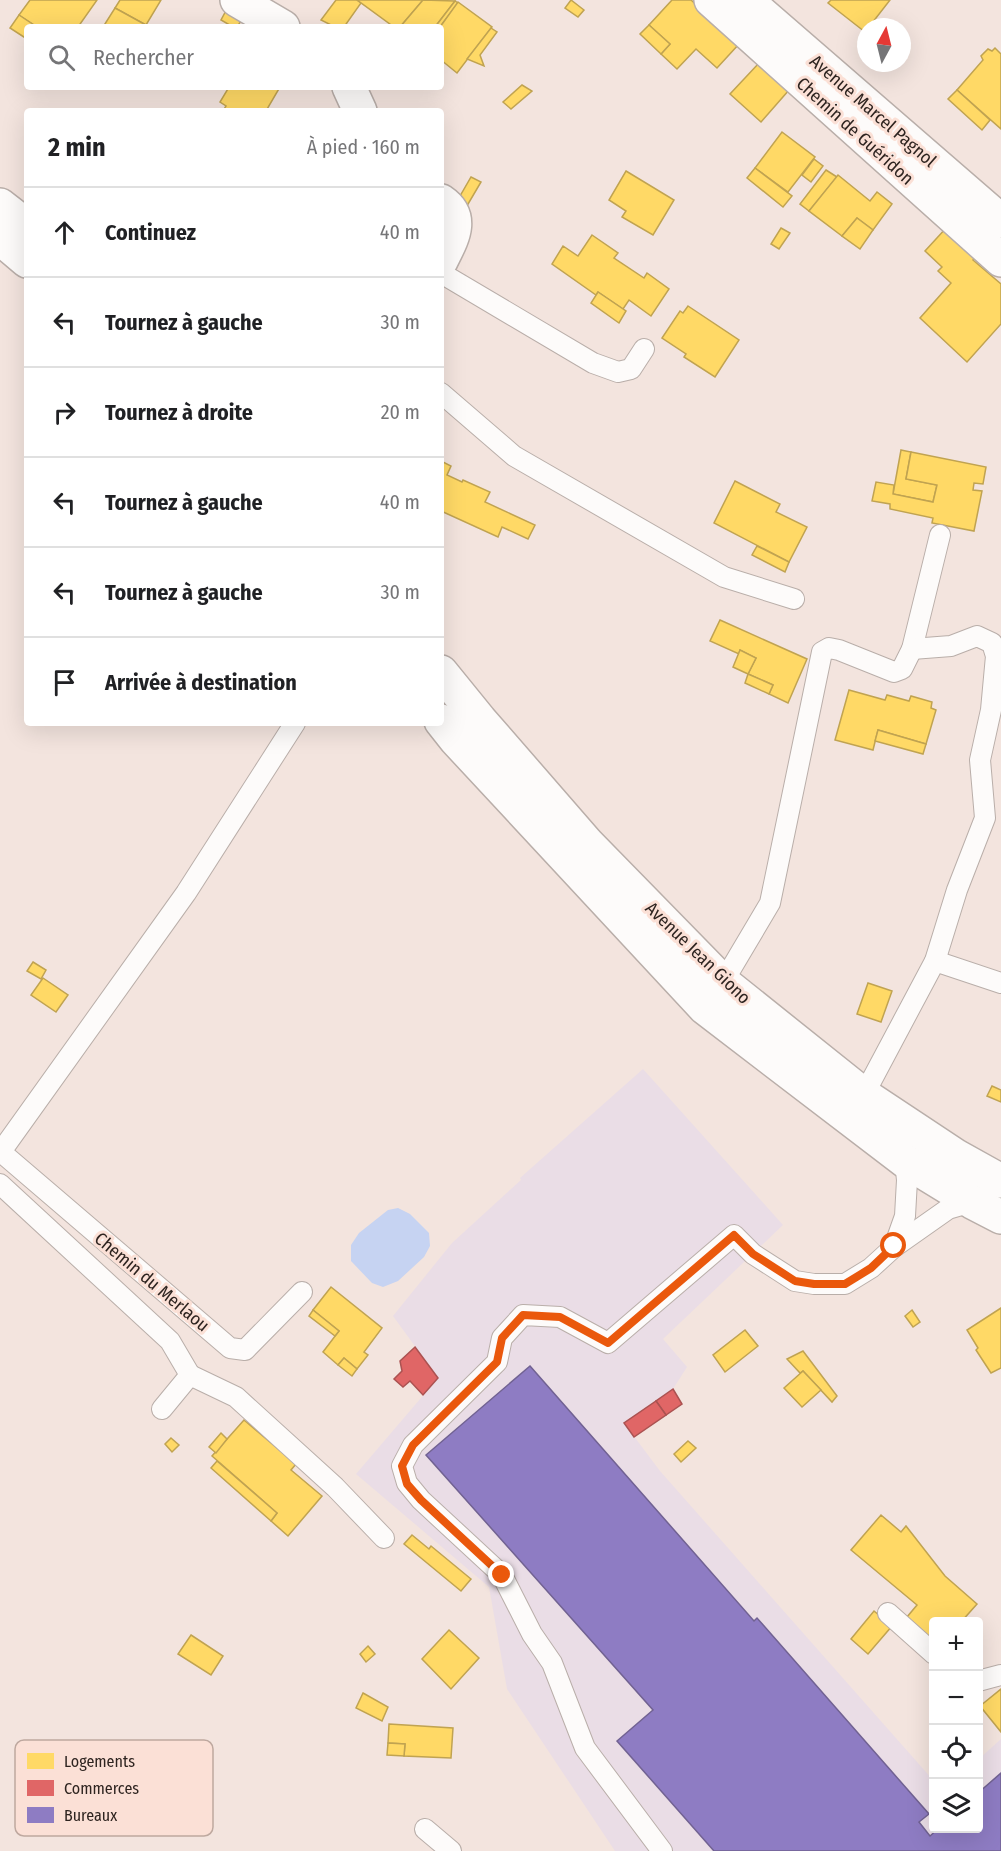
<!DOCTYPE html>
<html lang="fr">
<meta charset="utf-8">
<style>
:root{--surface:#fff;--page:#f2f2f2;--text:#202124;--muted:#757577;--line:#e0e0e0}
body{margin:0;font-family:"Fira Sans Condensed",sans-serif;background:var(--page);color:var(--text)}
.controls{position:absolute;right:18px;bottom:18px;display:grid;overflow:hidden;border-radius:6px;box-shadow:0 6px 24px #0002}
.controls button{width:54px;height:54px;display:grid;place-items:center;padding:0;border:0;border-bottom:2px solid var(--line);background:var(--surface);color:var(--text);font:30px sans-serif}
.compass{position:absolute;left:857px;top:18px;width:54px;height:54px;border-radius:50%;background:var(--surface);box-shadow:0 6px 24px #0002;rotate:7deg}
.stop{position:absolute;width:18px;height:18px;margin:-14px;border:4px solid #ea580c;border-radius:50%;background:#fff}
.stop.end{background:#ea580c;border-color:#fff;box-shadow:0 2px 6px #0008}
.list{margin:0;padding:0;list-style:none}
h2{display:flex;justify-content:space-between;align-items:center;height:78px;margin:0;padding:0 24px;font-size:26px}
h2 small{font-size:20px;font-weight:400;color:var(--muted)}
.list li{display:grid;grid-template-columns:39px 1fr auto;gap:18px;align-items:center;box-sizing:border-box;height:90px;padding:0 24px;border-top:2px solid var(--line)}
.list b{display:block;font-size:22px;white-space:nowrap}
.list em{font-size:20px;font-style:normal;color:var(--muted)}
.icon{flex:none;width:33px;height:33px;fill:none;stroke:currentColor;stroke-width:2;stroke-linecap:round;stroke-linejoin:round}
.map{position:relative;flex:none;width:1001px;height:1851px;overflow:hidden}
.search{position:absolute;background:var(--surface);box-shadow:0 6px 24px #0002;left:24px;top:24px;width:420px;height:66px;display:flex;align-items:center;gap:15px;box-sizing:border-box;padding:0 21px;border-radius:6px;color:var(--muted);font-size:22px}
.panel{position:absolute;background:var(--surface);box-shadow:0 6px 24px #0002;left:24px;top:108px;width:420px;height:618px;border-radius:6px}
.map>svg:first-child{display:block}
.commercial{fill:#eadde6}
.water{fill:#c6d3f2}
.homes{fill:#ffd966;stroke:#c0a351;stroke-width:1.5}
.shops{fill:#e06666;stroke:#ab5251;stroke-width:1.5}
.offices{fill:#8e7cc3;stroke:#716292;stroke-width:1.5}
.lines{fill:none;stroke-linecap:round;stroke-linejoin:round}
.lane-casing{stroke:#b9aea9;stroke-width:22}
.street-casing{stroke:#b9aea9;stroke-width:36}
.secondary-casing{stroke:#b9aea9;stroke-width:36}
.lane{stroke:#fdfbfa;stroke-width:20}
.street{stroke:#fdfbfa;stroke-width:33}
.secondary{stroke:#fdfbfa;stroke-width:33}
.route{stroke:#ea580c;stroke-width:8}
.labels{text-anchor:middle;stroke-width:6;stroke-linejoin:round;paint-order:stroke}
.street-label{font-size:18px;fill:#2e2420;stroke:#fbe0d6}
.key{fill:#fbe0d6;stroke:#bea89f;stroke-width:1.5}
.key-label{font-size:16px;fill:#2e2420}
</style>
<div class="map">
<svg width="1001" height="1851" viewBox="0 0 1001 1851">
<rect width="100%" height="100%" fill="#f3e4de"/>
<!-- commercial -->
<polygon class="commercial" points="643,1069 783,1225 663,1339 687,1367 673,1389 624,1423 660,1471 933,1780 934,1828 978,1828 979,1759 1001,1739 1001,1851 615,1851 507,1689 489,1587 356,1474 438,1378 393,1316 452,1243 521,1180 520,1178"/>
<!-- water -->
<polygon class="water" points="398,1208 410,1214 429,1233 430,1246 424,1257 398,1281 383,1287 372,1283 351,1261 351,1245 359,1233 388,1210"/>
<!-- homes -->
<g class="homes">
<polygon points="30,0 97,0 78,27 37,27 19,15"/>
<polygon points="120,0 161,0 146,25 115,8"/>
<polygon points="336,0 357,0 361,3 344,27 335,27 321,20"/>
<polygon points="357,0 423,0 400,27 394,27"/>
<polygon points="423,0 455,1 435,27 400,27"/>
<polygon points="571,0 584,10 578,17 565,8"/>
<polygon points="672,0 691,0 739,44 717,68 696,49 677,69 661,54 670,44 649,25"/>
<polygon points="831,0 890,0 869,27 866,27 865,32 828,3"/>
<polygon points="455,1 458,3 440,27 435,27"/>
<polygon points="458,2 492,27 457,73 441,60 440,27"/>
<polygon points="228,7 245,15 237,27 233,27 221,20"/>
<polygon points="115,8 146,25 145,27 103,27"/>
<polygon points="19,15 37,27 27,27 27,39 10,28"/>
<polygon points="649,25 670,44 661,54 640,34"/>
<polygon points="491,28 497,32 480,55 484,66 467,59"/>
<polygon points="995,48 1001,54 1001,129 957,90 983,60 981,56 988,49 992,51"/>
<polygon points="759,63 789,90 761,122 730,94"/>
<polygon points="522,85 532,91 511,109 503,102"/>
<polygon points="229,87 280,87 266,111 223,111 226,106 220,102"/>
<polygon points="957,90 990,120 982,130 948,99"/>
<polygon points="782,132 815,157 788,192 755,168"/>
<polygon points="814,159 823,166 811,182 802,175"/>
<polygon points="755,168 792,196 783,207 747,178"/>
<polygon points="826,170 837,177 809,211 800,204"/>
<polygon points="626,171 674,200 653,235 622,217 626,211 609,200"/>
<polygon points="838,175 870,201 877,192 892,204 873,230 857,218 842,236 809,211"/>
<polygon points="471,177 481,182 461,216 456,203"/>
<polygon points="857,218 873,230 860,249 842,236"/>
<polygon points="947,227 978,255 973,260 1001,284 1001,324 967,362 920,318 951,283 938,271 942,267 925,251"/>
<polygon points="781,228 790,233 779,249 771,244"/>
<polygon points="592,235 618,253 614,258 644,278 647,273 669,289 651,316 629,300 623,309 598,292 596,295 552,264 563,246 578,256"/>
<polygon points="598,292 626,311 619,323 591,303"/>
<polygon points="688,306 739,340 715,377 684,357 686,354 662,338 680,311 683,313"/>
<polygon points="901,450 911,452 906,479 937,485 933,502 893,494"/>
<polygon points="911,452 986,467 983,484 974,483 973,490 982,491 974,531 932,523 933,518 890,509 890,504 872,501 876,482 894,485 893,494 933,502 937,485 906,479"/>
<polygon points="441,461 451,466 447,475 462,482 463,480 490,492 485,502 535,525 528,539 502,527 498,537 441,511"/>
<polygon points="735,481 780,504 776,512 807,527 789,562 714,523"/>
<polygon points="757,546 789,562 785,572 752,555"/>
<polygon points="720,620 807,659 788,703 769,694 773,685 748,674 756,658 740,650 739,654 710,641"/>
<polygon points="740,650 756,658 748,674 733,667"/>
<polygon points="748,674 773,685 769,694 745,683"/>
<polygon points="849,690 885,700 887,695 909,701 911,696 932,702 931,708 936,710 926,744 878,730 873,750 835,740"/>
<polygon points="878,730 926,744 923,754 875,741"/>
<polygon points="33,962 46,970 41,979 27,971"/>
<polygon points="43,978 68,995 56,1012 31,995"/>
<polygon points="868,983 892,991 881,1022 857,1014"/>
<polygon points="992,1086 1001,1090 1001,1102 987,1096"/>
<polygon points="331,1287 382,1328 364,1352 368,1355 357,1369 344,1358 338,1365 323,1352 339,1331 313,1310"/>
<polygon points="1001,1308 1001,1368 991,1373 976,1350 978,1348 967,1330"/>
<polygon points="313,1310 339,1331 335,1336 309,1316"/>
<polygon points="912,1310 920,1322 913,1327 905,1316"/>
<polygon points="745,1330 758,1346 725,1372 713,1355"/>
<polygon points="803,1351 837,1396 832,1402 803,1371 800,1373 787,1359"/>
<polygon points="344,1358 357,1369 352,1376 338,1365"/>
<polygon points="803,1371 821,1390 802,1407 784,1388"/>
<polygon points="244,1420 296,1464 291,1470 322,1496 288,1536 271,1521 277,1513 212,1456"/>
<polygon points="221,1433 227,1439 216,1453 209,1447"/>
<polygon points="171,1438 179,1445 172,1452 165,1444"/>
<polygon points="688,1441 696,1448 681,1462 674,1454"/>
<polygon points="217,1461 277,1513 271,1521 211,1468"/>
<polygon points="881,1515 901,1532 906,1526 945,1576 977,1604 961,1622 934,1622 934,1641 907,1617 917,1605 851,1550"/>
<polygon points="412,1535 429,1549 431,1546 471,1579 461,1591 404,1544"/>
<polygon points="874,1611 892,1626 868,1654 851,1639"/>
<polygon points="449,1630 479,1658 451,1689 422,1659"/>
<polygon points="191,1635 223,1656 211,1675 178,1654"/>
<polygon points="368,1646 375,1654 366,1662 360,1654"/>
<polygon points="1001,1689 1001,1732 980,1706"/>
<polygon points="363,1693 388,1707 382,1721 356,1708"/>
<polygon points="389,1724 453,1728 451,1758 404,1756 405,1744 388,1743"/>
<polygon points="388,1743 405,1744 404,1756 387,1755"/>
</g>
<!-- shops -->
<g class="shops">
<polygon points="415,1347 438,1378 423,1395 410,1381 403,1387 394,1379 402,1371 400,1361"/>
<polygon points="673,1389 682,1404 666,1415 656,1401"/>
<polygon points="656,1401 666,1415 634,1437 624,1423"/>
</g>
<!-- offices -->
<polygon class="offices" points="530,1366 754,1621 757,1618 929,1814 919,1822 930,1836 939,1828 978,1828 978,1793 1001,1773 1001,1851 714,1851 617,1741 653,1710 426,1455"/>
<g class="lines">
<!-- lane casing -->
<g class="lane-casing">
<g id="lane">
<polyline points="441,273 593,363 618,372 631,369 644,349"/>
<polyline points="441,393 514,456 724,577 794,599"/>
<polyline points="935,961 1001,983"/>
<polyline points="719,989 770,903 822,652 829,648 839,650 894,672 902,669 912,649 940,535"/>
<polyline points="860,1102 935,961 957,890 985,818 980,760 991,710 996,656 992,643 977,636 951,646 912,649"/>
<polyline points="1,1152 230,1348 245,1350 302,1292"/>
<polyline points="0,1153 186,893 295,723"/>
<polyline points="0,1184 170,1341 190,1375 162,1409"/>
<polyline points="894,1247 905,1216 907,1180 905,1161"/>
<polyline points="190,1375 236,1397 335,1487 384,1538"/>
<polyline points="888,1613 934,1654"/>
<polyline points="978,1681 1001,1675"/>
<polyline points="425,1829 451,1851"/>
<polyline points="662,1851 585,1748 552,1663 532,1634 502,1575 421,1500 407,1483 402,1466 413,1445 497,1362 502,1338 523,1315 560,1317 608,1343 734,1235 753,1254 795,1281 814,1284 845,1284 871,1268 894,1247 948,1209 972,1202"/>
</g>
</g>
<!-- street casing -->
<g class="street-casing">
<g id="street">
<polyline points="237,0 283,27"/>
<polyline points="711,0 1001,260"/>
<polyline points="746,0 1001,221"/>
<polyline points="349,87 360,111"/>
<path d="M441 201C466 218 451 240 441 261"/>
</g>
</g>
<!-- secondary casing -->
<g class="secondary-casing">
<g id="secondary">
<polyline points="0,205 27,226"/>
<polyline points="0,238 27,261"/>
<polyline points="441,672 480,720 587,843 724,983 864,1095 956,1156 1001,1181"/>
<polyline points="441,721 456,740 705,1008 905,1161 972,1202 1001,1217"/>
</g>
</g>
<!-- lane -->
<use href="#lane" class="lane"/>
<!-- street -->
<use href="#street" class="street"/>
<!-- secondary -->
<use href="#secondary" class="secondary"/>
</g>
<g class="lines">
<!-- route -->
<polyline class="route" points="502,1575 421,1500 407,1484 402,1466 413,1445 497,1362 502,1338 523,1315 560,1317 608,1343 734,1235 753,1254 795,1281 814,1284 845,1284 871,1268 894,1246"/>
</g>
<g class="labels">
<!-- street labels -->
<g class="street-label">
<text transform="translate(873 111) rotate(41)" y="6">Avenue Marcel Pagnol</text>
<text transform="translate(855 131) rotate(42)" y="6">Chemin de Guéridon</text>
<text transform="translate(698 953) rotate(44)" y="6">Avenue Jean Giono</text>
<text transform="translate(152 1282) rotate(40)" y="6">Chemin du Merlaou</text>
</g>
</g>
<!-- legend -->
<rect x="15" y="1740" width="198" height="96" rx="9" class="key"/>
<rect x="27" y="1753" width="27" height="16" fill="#ffd966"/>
<rect x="27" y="1780" width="27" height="16" fill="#e06666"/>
<rect x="27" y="1807" width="27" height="16" fill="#8e7cc3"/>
<g class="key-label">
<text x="64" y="1767">Logements</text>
<text x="64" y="1794">Commerces</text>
<text x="64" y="1821">Bureaux</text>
</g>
</svg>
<div class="controls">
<button>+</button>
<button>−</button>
<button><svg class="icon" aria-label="locate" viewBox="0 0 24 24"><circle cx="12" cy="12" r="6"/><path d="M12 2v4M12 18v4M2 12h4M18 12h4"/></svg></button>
<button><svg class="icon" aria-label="layers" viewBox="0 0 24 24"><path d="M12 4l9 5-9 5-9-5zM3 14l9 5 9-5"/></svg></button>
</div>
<svg class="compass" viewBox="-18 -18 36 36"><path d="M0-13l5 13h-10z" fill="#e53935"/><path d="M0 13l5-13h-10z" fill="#757577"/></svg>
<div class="stop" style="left:894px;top:1246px"></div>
<div class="stop end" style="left:502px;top:1575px"></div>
<div class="search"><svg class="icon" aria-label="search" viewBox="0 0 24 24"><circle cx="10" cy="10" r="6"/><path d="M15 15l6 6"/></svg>Rechercher</div>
<section class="panel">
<h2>2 min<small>À pied · 160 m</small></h2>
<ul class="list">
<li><svg class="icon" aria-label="ahead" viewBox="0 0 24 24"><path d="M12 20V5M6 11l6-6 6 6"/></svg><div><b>Continuez</b></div><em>40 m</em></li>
<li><svg class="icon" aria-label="left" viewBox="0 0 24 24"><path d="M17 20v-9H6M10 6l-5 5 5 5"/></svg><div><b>Tournez à gauche</b></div><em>30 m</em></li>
<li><svg class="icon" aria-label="right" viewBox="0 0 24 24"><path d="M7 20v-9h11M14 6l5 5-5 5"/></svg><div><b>Tournez à droite</b></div><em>20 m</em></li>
<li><svg class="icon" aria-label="left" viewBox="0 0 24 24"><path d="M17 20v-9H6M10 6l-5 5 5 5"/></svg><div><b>Tournez à gauche</b></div><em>40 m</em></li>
<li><svg class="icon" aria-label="left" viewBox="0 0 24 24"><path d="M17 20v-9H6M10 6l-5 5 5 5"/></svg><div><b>Tournez à gauche</b></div><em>30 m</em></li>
<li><svg class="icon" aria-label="arrive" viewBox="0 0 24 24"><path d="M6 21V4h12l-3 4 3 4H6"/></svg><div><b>Arrivée à destination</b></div></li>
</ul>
</section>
</div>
